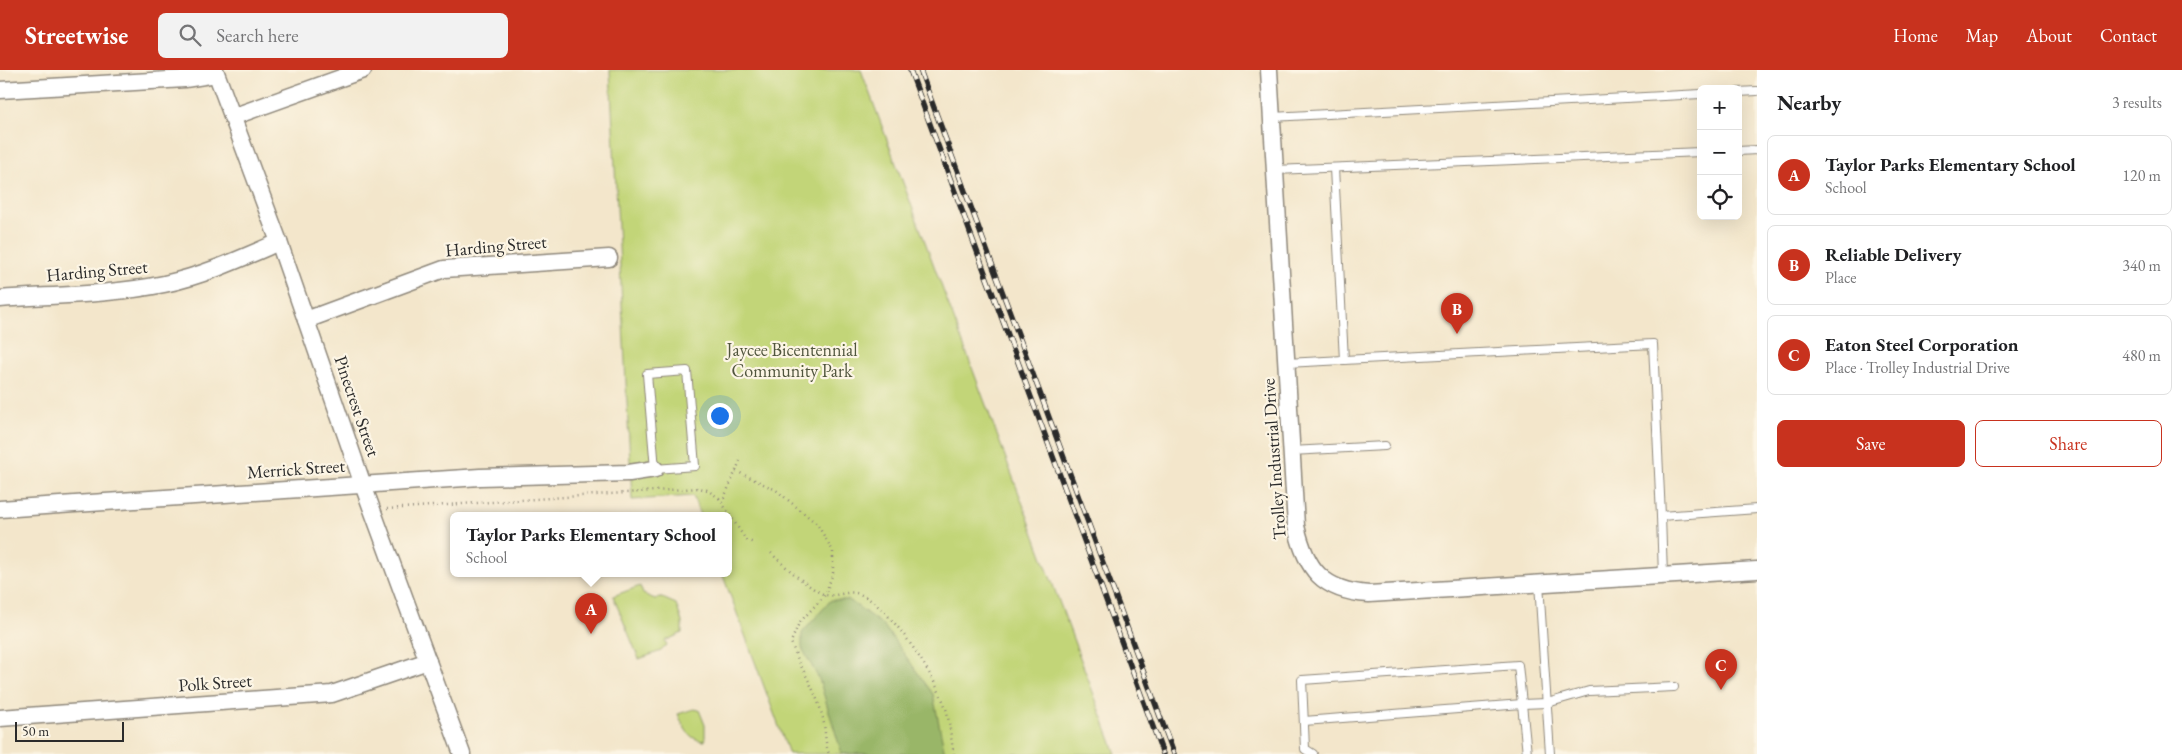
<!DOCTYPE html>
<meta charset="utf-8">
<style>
:root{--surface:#fff;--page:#f2f2f2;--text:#202124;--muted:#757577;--line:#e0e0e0;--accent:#c8321e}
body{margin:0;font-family:"EB Garamond",serif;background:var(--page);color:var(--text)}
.controls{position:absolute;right:15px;top:15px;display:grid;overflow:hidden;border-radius:8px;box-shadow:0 5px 20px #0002}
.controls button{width:45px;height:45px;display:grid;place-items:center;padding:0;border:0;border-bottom:1px solid var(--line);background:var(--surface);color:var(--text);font:25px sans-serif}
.scale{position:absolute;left:15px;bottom:12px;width:109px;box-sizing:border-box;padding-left:5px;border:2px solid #2b2b2b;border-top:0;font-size:14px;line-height:18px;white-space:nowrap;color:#2b2b2b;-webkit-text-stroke:4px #fcf5e5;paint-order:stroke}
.you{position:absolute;left:719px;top:345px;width:18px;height:18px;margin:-12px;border:4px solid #fff;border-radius:50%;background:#1a73e8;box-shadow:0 0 0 8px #1a73e833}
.badge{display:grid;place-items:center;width:32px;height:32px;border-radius:50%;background:var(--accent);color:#fff;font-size:16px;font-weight:700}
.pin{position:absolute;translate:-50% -41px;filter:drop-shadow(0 1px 2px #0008)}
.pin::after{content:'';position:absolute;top:26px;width:18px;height:15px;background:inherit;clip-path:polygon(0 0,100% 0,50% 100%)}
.popup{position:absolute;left:450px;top:442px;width:282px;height:65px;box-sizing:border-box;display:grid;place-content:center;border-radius:8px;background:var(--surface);filter:drop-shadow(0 1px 4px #0005);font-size:16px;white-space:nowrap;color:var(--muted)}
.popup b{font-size:19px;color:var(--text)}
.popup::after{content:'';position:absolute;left:50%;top:100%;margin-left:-10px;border:10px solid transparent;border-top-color:var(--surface)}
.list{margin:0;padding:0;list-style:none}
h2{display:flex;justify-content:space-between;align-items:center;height:65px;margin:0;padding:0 20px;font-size:21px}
h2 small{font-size:16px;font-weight:400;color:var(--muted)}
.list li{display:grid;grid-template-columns:32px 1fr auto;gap:15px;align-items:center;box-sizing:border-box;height:80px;margin:0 10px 10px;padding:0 10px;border:1px solid var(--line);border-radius:8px}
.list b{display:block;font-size:19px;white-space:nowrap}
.list p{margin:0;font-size:16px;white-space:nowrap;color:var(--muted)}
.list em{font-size:16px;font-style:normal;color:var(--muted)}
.actions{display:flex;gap:10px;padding:15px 20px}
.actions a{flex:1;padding:11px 0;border:1px solid var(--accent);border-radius:8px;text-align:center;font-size:18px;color:var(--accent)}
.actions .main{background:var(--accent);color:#fff}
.icon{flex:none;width:28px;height:28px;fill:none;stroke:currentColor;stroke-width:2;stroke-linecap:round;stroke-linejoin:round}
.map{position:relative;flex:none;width:1757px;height:684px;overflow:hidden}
header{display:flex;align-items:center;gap:30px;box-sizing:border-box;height:70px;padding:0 25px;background:var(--accent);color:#fff}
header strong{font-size:24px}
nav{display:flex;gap:28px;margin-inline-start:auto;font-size:18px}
.search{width:350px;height:45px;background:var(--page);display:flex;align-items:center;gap:12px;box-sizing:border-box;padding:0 18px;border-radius:8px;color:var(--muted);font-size:19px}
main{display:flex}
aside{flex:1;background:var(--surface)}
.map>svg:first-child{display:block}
.green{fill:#c2d578;stroke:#768052}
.forest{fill:#99b668;stroke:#62704a}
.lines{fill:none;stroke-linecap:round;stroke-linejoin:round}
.lane-casing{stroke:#8f887b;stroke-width:10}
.street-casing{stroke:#8f887b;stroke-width:19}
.path{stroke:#8f887b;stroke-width:2.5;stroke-dasharray:1 4;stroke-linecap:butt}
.lane{stroke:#fff;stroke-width:8}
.street{stroke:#fff;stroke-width:16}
.rail-casing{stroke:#2b2b2b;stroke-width:5.5}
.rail{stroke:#fcf5e5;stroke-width:4;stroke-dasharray:11;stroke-linecap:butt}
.labels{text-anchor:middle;stroke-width:4.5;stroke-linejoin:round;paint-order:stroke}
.street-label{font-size:18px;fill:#2b2b2b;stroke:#fcf5e5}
.park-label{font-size:18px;fill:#51563e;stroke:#fcf5e5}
</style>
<header>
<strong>Streetwise</strong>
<div class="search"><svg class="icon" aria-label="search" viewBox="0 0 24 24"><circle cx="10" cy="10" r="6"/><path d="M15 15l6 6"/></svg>Search here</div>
<nav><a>Home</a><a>Map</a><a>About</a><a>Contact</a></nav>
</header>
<main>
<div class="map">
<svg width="1757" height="684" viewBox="0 0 1757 684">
<rect width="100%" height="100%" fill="#fcf5e5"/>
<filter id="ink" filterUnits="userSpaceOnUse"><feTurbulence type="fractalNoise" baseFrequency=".02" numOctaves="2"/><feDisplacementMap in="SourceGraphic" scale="10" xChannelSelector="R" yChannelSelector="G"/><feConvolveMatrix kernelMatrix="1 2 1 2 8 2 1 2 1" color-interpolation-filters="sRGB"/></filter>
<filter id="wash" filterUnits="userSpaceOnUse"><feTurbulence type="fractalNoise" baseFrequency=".0096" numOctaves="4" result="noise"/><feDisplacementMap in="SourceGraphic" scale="20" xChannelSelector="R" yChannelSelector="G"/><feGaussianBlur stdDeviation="1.12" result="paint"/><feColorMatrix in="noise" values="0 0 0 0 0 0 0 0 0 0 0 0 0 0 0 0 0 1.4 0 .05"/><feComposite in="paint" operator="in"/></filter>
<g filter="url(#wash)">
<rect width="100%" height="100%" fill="#f3e6cb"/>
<!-- green -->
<g class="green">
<polygon points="610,0 861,0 1116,684 789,684 722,503 728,503 728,445 700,445 693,426 632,430"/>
<polygon points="640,516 643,524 655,529 660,527 676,534 682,552 682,563 665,571 667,575 661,581 639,589 613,526"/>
<path d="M694 639 699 640 705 655V671C688 670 684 657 678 644Z"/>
</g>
<!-- forest -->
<polygon class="forest" points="831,530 849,530 884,556 933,624 945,684 842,684 819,609 802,578 802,563"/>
</g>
<g filter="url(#ink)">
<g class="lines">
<!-- lane casing -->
<g class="lane-casing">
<g id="lane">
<polyline points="1738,22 1757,21"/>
<polyline points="1272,47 1701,24"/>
<polyline points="1738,81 1757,80"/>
<polyline points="1334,98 1344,290"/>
<polyline points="1275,100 1701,82"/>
<polyline points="1286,293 1653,274 1661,446"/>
<polygon points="687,301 695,396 655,399 647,304"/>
<polyline points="1291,381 1385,376"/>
<polyline points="1663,506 1661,446 1757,439"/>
<polyline points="1539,513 1550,684"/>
<polyline points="1304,651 1522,634 1527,684"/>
<polyline points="1313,684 1305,679 1302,610 1518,595 1522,634 1547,633 1589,621 1674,617"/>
</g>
</g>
<!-- street casing -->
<g class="street-casing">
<g id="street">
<polyline points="215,0 279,172 363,415 462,684"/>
<path d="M1269 0 1296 456C1306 499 1322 521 1369 524L1757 500"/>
<polyline points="0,20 185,9 216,4"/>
<polyline points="232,47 363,0"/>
<path d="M0 229C54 225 111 225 164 214 203 206 242 188 279 172"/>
<polyline points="306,250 444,199 609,188"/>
<polyline points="0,439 480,407 629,403 655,399"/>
<polyline points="0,648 332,624 428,591"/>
</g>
</g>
<!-- path -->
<g class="path">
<path d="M736 401 776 420 817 454 833 481V503L825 525 799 553 791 572C799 597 816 619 822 645 826 658 824 671 829 684"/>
<polyline points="719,428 746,470 754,473"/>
<polyline points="387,439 699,418 707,420 719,428 724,428 740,391"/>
<path d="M771 483C781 493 813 522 826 525 835 527 847 521 856 523 888 530 939 612 947 642 950 656 951 670 954 684"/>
</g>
<!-- lane -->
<use href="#lane" class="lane"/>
<!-- street -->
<use href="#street" class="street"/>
<!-- rail casing -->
<g class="rail-casing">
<g id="rail">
<polyline points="910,0 1163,684"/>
<polyline points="920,0 1174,684"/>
</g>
</g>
<!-- rail -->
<use href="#rail" class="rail"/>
</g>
</g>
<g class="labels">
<!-- street labels -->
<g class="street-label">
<text transform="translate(496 176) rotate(-5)" y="6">Harding Street</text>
<text transform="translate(97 201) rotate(-5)" y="6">Harding Street</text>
<text transform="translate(357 336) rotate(71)" y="6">Pinecrest Street</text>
<text transform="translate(1274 389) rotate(-94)" y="6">Trolley Industrial Drive</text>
<text transform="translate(296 399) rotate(-4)" y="6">Merrick Street</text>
<text transform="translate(215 613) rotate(-4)" y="6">Polk Street</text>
</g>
<!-- park labels -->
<g class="park-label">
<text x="792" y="286">Jaycee Bicentennial<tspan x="792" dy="21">Community Park</tspan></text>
</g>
</g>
</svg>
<div class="controls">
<button>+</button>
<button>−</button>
<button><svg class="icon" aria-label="locate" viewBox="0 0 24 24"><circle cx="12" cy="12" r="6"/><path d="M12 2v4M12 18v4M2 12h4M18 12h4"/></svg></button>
</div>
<div class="scale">50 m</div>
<div class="you"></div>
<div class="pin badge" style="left:591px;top:564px">A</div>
<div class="popup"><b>Taylor Parks Elementary School</b>School</div>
<div class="pin badge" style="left:1457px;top:264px">B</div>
<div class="pin badge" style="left:1721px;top:620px">C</div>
</div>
<aside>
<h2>Nearby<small>3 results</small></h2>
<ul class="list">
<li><span class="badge">A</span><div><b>Taylor Parks Elementary School</b><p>School</p></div><em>120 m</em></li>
<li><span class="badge">B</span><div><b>Reliable Delivery</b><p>Place</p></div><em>340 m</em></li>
<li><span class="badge">C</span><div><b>Eaton Steel Corporation</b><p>Place · Trolley Industrial Drive</p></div><em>480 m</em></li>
</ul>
<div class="actions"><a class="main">Save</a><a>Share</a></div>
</aside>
</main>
